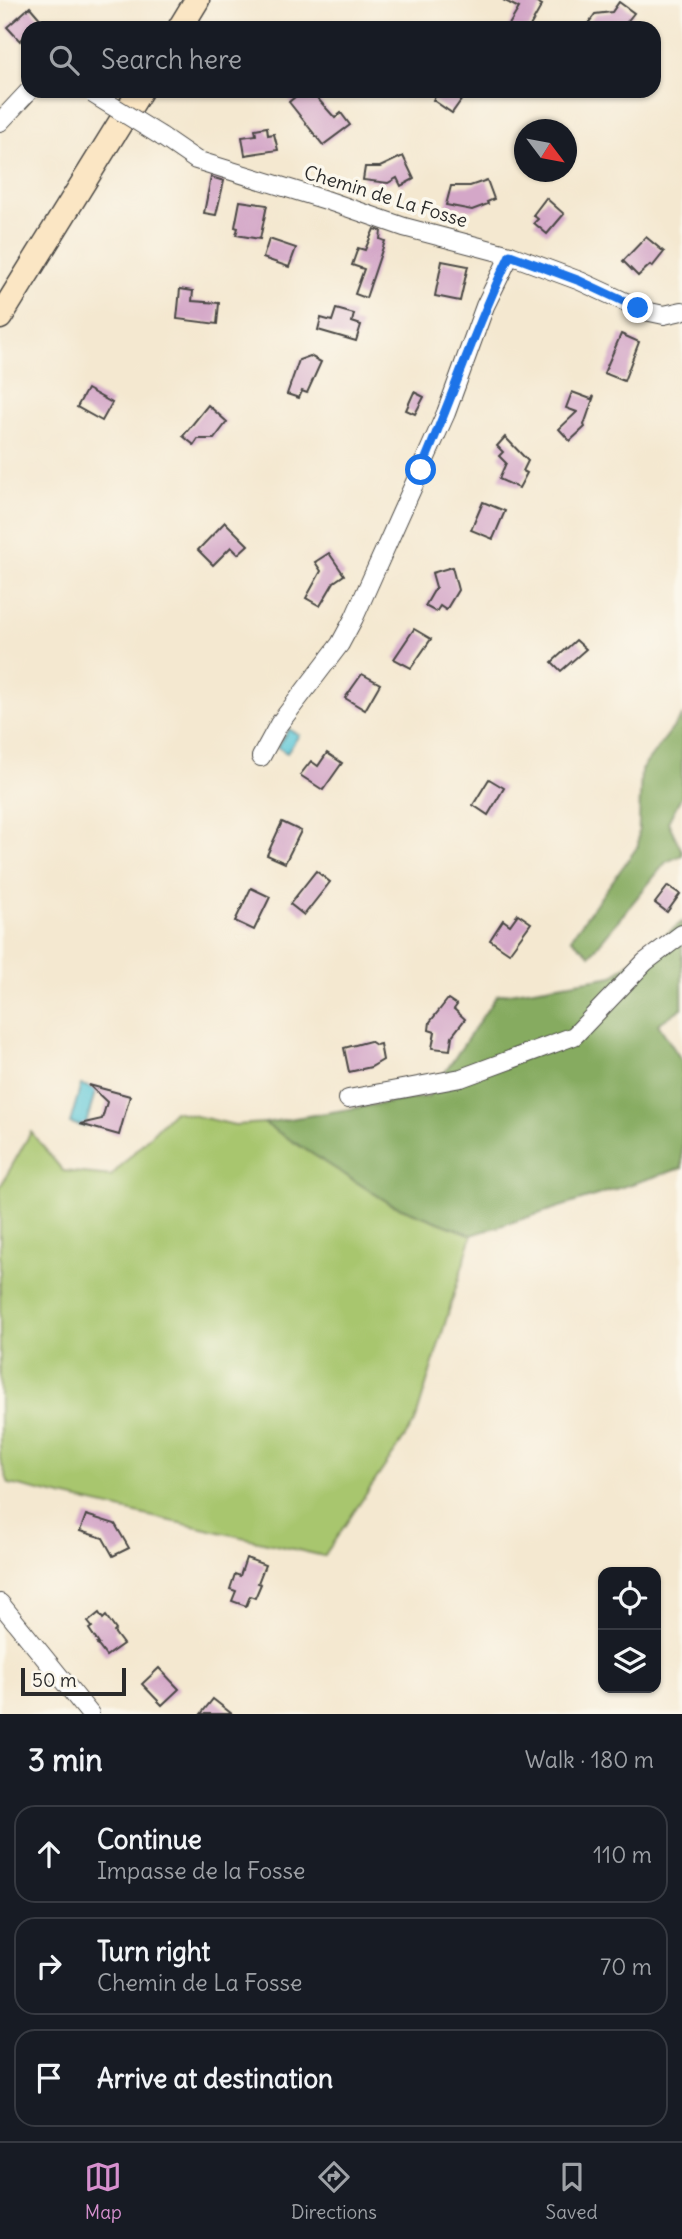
<!DOCTYPE html>
<meta charset="utf-8">
<style>
:root{--surface:#171b24;--page:#242831;--text:#f1f3f6;--muted:#9ea1a6;--line:#363941;--accent:#d690ce}
body{margin:0;font-family:Delius,sans-serif;background:var(--page);color:var(--text)}
.controls{position:absolute;right:21px;bottom:21px;display:grid;overflow:hidden;border-radius:14px;box-shadow:0 2px 5px #0004}
.controls button{width:63px;height:63px;display:grid;place-items:center;padding:0;border:0;border-bottom:2px solid var(--line);background:var(--surface);color:var(--text);font:35px sans-serif}
.compass{position:absolute;left:514px;top:119px;width:63px;height:63px;border-radius:50%;background:var(--surface);box-shadow:0 2px 5px #0004;rotate:122deg}
.scale{position:absolute;left:21px;bottom:18px;width:105px;box-sizing:border-box;padding-left:7px;border:4px solid #2b2b2b;border-top:0;font-size:19px;line-height:24px;white-space:nowrap;color:#2b2b2b;-webkit-text-stroke:5px #fbf7ec;paint-order:stroke}
.stop{position:absolute;width:21px;height:21px;margin:-16px;border:5px solid #1a73e8;border-radius:50%;background:#fff}
.stop.end{background:#1a73e8;border-color:#fff;box-shadow:0 2px 7px #0008}
.list{margin:0;padding:0;list-style:none}
h2{display:flex;justify-content:space-between;align-items:center;height:91px;margin:0;padding:0 28px;font-size:30px}
h2 small{font-size:23px;font-weight:400;color:var(--muted)}
.list li{display:grid;grid-template-columns:46px 1fr auto;gap:21px;align-items:center;box-sizing:border-box;height:98px;margin:0 14px 14px;padding:0 14px;border:2px solid var(--line);border-radius:21px}
.list b{display:block;font-size:26px;white-space:nowrap}
.list p{margin:0;font-size:23px;white-space:nowrap;color:var(--muted)}
.list em{font-size:23px;font-style:normal;color:var(--muted)}
.icon{flex:none;width:38px;height:38px;fill:none;stroke:currentColor;stroke-width:2;stroke-linecap:round;stroke-linejoin:round}
.map{position:relative;flex:none;width:682px;height:1714px;overflow:hidden}
.search{position:absolute;background:var(--surface);box-shadow:0 2px 5px #0004;left:21px;right:21px;top:21px;height:77px;display:flex;align-items:center;gap:18px;box-sizing:border-box;padding:0 24px;border-radius:21px;color:var(--muted);font-size:26px}
.sheet{height:427px;background:var(--surface)}
nav{display:flex;justify-content:space-around;align-items:center;box-sizing:border-box;height:98px;border-top:2px solid var(--line);background:var(--surface);font-size:19px;color:var(--muted)}
nav a{display:grid;justify-items:center;gap:4px}
nav .on{color:var(--accent)}
.map>svg:first-child{display:block}
.green{fill:#a8c66e;stroke:#6a784c;stroke-width:2}
.forest{fill:#86ab61;stroke:#586b46;stroke-width:2}
.water{fill:#5dc7d7;stroke:#447981;stroke-width:2}
.building{fill:#d4a7c8}
.lines{fill:none;stroke-linecap:round;stroke-linejoin:round}
.street-casing{stroke:#494744;stroke-width:20}
.secondary-casing{stroke:#494744;stroke-width:27}
.street{stroke:#fff;stroke-width:18}
.secondary{stroke:#fbe6c4;stroke-width:24}
.street-bridge-casing{stroke:#494744;stroke-width:20;stroke-linecap:butt}
.street-bridge{stroke:#fff;stroke-width:18}
.route{stroke:#1a73e8;stroke-width:9}
.labels{text-anchor:middle;stroke-width:7;stroke-linejoin:round;paint-order:stroke}
.street-label{font-size:19px;fill:#2b2b2b;stroke:#fbf7ec}
</style>
<div class="map">
<svg width="682" height="1714" viewBox="0 0 682 1714">
<rect width="100%" height="100%" fill="#fbf7ec"/>
<filter id="ink" filterUnits="userSpaceOnUse"><feTurbulence type="fractalNoise" baseFrequency=".0143" numOctaves="2"/><feDisplacementMap in="SourceGraphic" scale="14" xChannelSelector="R" yChannelSelector="G"/><feConvolveMatrix kernelMatrix="1 2 1 2 8 2 1 2 1" color-interpolation-filters="sRGB"/></filter>
<filter id="wash" filterUnits="userSpaceOnUse"><feTurbulence type="fractalNoise" baseFrequency=".00686" numOctaves="4" result="noise"/><feDisplacementMap in="SourceGraphic" scale="28" xChannelSelector="R" yChannelSelector="G"/><feGaussianBlur stdDeviation="1.57" result="paint"/><feColorMatrix in="noise" values="0 0 0 0 0 0 0 0 0 0 0 0 0 0 0 0 0 1.4 0 .05"/><feComposite in="paint" operator="in"/></filter>
<g filter="url(#wash)">
<rect width="100%" height="100%" fill="#f4e8d0"/>
<!-- green -->
<polygon class="green" points="174,1111 235,1125 264,1123 391,1204 472,1235 415,1422 324,1556 9,1484 0,1459 0,1187 31,1132 63,1171 111,1176"/>
<!-- forest -->
<g class="forest">
<polygon points="682,716 682,795 668,822 682,851 682,855 666,862 590,955 571,938 638,846 641,770"/>
<polygon points="682,922 682,1008 658,1024 682,1061 682,1168 472,1235 391,1204 264,1123 429,1096 497,995 613,976"/>
</g>
<!-- water -->
<g class="water">
<polygon points="289,729 299,735 287,753 277,747"/>
<polygon points="81,1085 96,1089 85,1127 70,1123"/>
</g>
<g id="blocks">
<!-- building -->
<g class="building">
<polygon points="503,0 533,0 542,5 529,28 507,28 519,8"/>
<polygon points="619,2 634,13 622,28 585,28 595,14 612,12"/>
<polygon points="30,7 42,21 34,28 28,28 28,33 20,41 7,27"/>
<polygon points="302,91 330,91 318,99 335,118 341,113 350,125 323,145 289,102"/>
<polygon points="439,91 457,91 464,96 452,113 433,100"/>
<polygon points="267,127 268,135 274,134 278,150 245,155 242,137 256,135 255,129"/>
<polygon points="403,156 414,179 401,186 397,178 388,183 363,180 365,167 380,167"/>
<polygon points="211,177 224,181 216,215 204,213"/>
<polygon points="487,180 494,199 487,202 488,204 472,210 446,205 451,186 470,186"/>
<polygon points="546,198 564,214 547,234 534,223 538,219 533,215"/>
<polygon points="240,201 267,205 260,239 236,235 238,228 235,227"/>
<polygon points="374,229 381,231 380,239 385,241 366,298 355,294 364,269 352,265 358,248 365,250"/>
<polygon points="646,237 664,252 652,267 650,265 638,276 623,261"/>
<polygon points="269,239 296,248 289,267 263,258"/>
<polygon points="442,261 468,266 460,301 435,296"/>
<polygon points="180,289 193,291 192,301 219,303 217,324 177,319"/>
<polygon points="336,309 354,314 352,322 361,325 356,341 318,330 321,318 332,321"/>
<polygon points="621,334 639,342 624,381 604,373"/>
<polygon points="310,356 321,362 307,393 302,391 299,398 287,394 299,360"/>
<polygon points="87,389 112,403 102,421 77,407"/>
<polygon points="414,392 424,397 415,414 406,410"/>
<polygon points="572,392 591,399 594,396 584,425 585,427 570,441 559,429 577,412 566,408"/>
<polygon points="208,405 227,422 214,439 198,439 194,445 183,436"/>
<polygon points="505,437 528,461 523,471 527,473 519,488 499,479 506,463 499,456 503,452 497,446"/>
<polygon points="483,502 505,511 493,539 471,530"/>
<polygon points="225,522 248,545 238,554 231,547 213,565 198,550"/>
<polygon points="329,553 344,575 334,582 320,606 306,598 321,571 315,562"/>
<polygon points="452,567 458,590 446,610 440,606 436,612 425,606 436,587 432,573"/>
<polygon points="414,629 431,639 411,668 394,659"/>
<polygon points="576,640 586,649 561,671 552,662"/>
<polygon points="362,674 380,684 365,710 345,698"/>
<polygon points="327,753 342,763 323,790 300,775 311,761 318,766"/>
<polygon points="489,779 504,788 488,815 473,805"/>
<polygon points="282,822 301,831 285,863 267,855"/>
<polygon points="316,871 330,882 304,915 290,904"/>
<polygon points="668,886 680,894 667,912 655,903"/>
<polygon points="251,888 270,897 254,930 235,921"/>
<polygon points="518,914 531,923 509,953 490,940 503,920 510,925"/>
<polygon points="448,999 457,1005 454,1009 465,1019 452,1036 450,1050 432,1048 435,1032 429,1030 430,1022"/>
<polygon points="370,1041 376,1045 380,1044 383,1060 371,1067 349,1072 344,1048"/>
<polygon points="89,1085 130,1096 119,1135 80,1124 102,1119 107,1102"/>
<polygon points="86,1515 115,1524 129,1548 113,1556 103,1538 80,1531"/>
<polygon points="246,1558 265,1565 258,1583 261,1584 255,1598 250,1596 246,1606 232,1601 236,1591 230,1589 235,1574 240,1576"/>
<polygon points="99,1613 103,1619 106,1616 116,1630 114,1632 123,1644 106,1656 97,1644 99,1644 89,1629 92,1627 88,1622"/>
<polygon points="159,1668 179,1689 162,1705 142,1684"/>
<polygon points="213,1699 232,1714 201,1714"/>
</g>
</g>
</g>
<g filter="url(#ink)">
<use href="#blocks" fill-opacity="0" stroke="#494744" stroke-width="2"/>
<g class="lines">
<!-- street casing -->
<g class="street-casing">
<g id="street">
<polyline points="0,122 29,91"/>
<polyline points="161,136 196,160 326,200 404,227 510,255 580,281 645,311 664,315 682,311"/>
<polyline points="261,757 279,724 340,644 354,618 446,413 485,306 510,255"/>
<polyline points="348,1099 461,1078 574,1036 645,962 682,934"/>
<polyline points="0,1603 90,1714"/>
</g>
</g>
<!-- secondary casing -->
<g class="secondary-casing">
<g id="secondary">
<polyline points="180,28 197,0"/>
<polyline points="0,317 140,91"/>
</g>
</g>
<!-- street -->
<use href="#street" class="street"/>
<!-- secondary -->
<use href="#secondary" class="secondary"/>
<!-- street-bridge casing -->
<g class="street-bridge-casing">
<polyline id="street-bridge" points="93,94 161,136"/>
</g>
<!-- street-bridge -->
<use href="#street-bridge" class="street-bridge"/>
</g>
</g>
<g class="lines" filter="url(#ink)">
<!-- route -->
<path class="route" d="M421 470C452 398 476 325 510 255L580 281 638 308"/>
</g>
<g class="labels">
<!-- street labels -->
<g class="street-label">
<text transform="translate(386 196) rotate(17)" y="7">Chemin de La Fosse</text>
</g>
</g>
</svg>
<div class="controls">
<button><svg class="icon" aria-label="locate" viewBox="0 0 24 24"><circle cx="12" cy="12" r="6"/><path d="M12 2v4M12 18v4M2 12h4M18 12h4"/></svg></button>
<button><svg class="icon" aria-label="layers" viewBox="0 0 24 24"><path d="M12 4l9 5-9 5-9-5zM3 14l9 5 9-5"/></svg></button>
</div>
<svg class="compass" viewBox="-18 -18 36 36"><path d="M0-13l5 13h-10z" fill="#e53935"/><path d="M0 13l5-13h-10z" fill="#9ea1a6"/></svg>
<div class="scale">50 m</div>
<div class="stop" style="left:421px;top:470px"></div>
<div class="stop end" style="left:638px;top:308px"></div>
<div class="search"><svg class="icon" aria-label="search" viewBox="0 0 24 24"><circle cx="10" cy="10" r="6"/><path d="M15 15l6 6"/></svg>Search here</div>
</div>
<section class="sheet">
<h2>3 min<small>Walk · 180 m</small></h2>
<ul class="list">
<li><svg class="icon" aria-label="ahead" viewBox="0 0 24 24"><path d="M12 20V5M6 11l6-6 6 6"/></svg><div><b>Continue</b><p>Impasse de la Fosse</p></div><em>110 m</em></li>
<li><svg class="icon" aria-label="right" viewBox="0 0 24 24"><path d="M7 20v-9h11M14 6l5 5-5 5"/></svg><div><b>Turn right</b><p>Chemin de La Fosse</p></div><em>70 m</em></li>
<li><svg class="icon" aria-label="arrive" viewBox="0 0 24 24"><path d="M6 21V4h12l-3 4 3 4H6"/></svg><div><b>Arrive at destination</b></div></li>
</ul>
</section>
<nav>
<a class="on"><svg class="icon" aria-label="map" viewBox="0 0 24 24"><path d="M3 6l6-2 6 2 6-2v14l-6 2-6-2-6 2zM9 4v14M15 6v14"/></svg>Map</a>
<a><svg class="icon" aria-label="directions" viewBox="0 0 24 24"><path d="M12 3l9 9-9 9-9-9zM9 14v-3h6M13 9l2 2-2 2"/></svg>Directions</a>
<a><svg class="icon" aria-label="saved" viewBox="0 0 24 24"><path d="M7 4h10v16l-5-4-5 4z"/></svg>Saved</a>
</nav>
